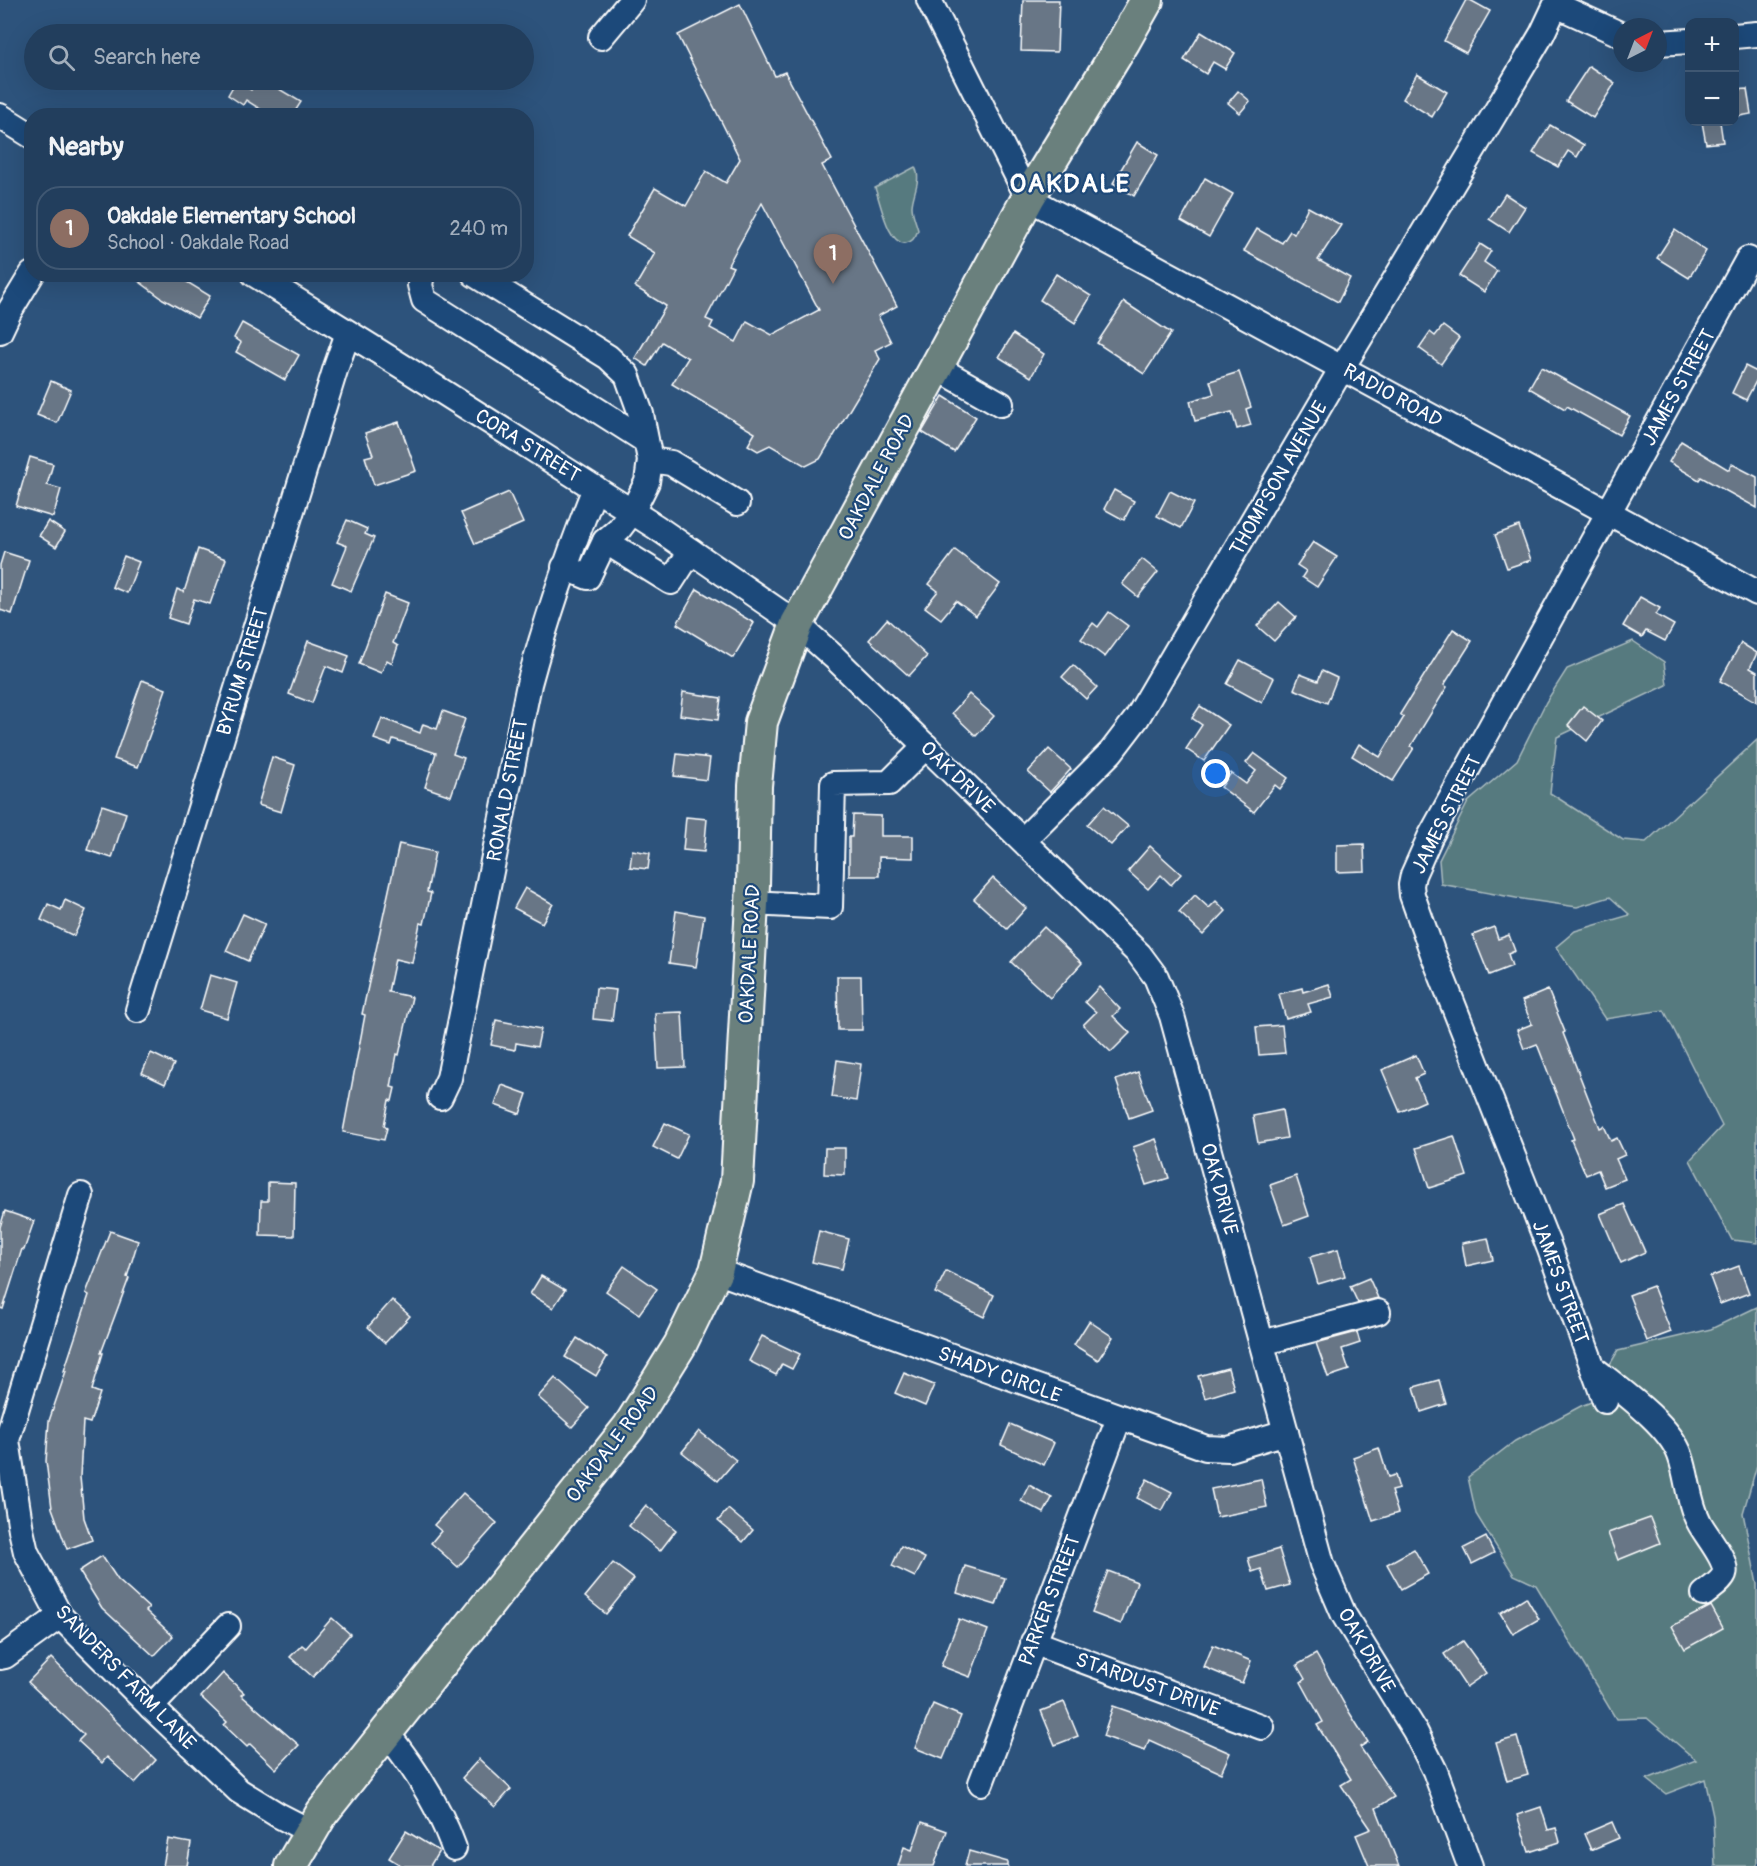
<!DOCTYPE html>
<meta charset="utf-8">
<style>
:root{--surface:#223e5d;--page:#2e4966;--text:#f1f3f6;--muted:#a2aebc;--line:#3f5772;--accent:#ffd166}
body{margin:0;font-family:Pangolin,sans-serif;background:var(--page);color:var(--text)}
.controls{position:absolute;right:18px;top:18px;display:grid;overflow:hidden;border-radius:12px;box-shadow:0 6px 24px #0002}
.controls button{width:54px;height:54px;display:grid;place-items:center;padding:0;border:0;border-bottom:2px solid var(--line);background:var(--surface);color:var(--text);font:30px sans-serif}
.compass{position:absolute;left:1613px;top:18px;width:54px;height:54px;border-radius:50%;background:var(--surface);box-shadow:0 6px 24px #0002;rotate:42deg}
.you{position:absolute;left:1216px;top:774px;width:21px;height:21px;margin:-15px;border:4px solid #fff;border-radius:50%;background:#1a73e8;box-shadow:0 0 0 9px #1a73e833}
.badge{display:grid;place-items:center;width:39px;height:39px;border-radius:50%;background:var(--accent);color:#fff;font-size:20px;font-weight:700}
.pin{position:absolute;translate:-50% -50px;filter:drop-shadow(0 2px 3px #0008)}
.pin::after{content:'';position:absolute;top:32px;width:21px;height:18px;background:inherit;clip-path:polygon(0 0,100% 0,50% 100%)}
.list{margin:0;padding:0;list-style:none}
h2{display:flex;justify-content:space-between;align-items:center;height:78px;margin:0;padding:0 24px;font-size:26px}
h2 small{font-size:20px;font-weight:400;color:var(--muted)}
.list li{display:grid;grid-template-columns:39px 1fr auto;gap:18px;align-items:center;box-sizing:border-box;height:84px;margin:0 12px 12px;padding:0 12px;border:2px solid var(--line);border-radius:24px}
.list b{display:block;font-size:22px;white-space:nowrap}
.list p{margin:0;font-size:20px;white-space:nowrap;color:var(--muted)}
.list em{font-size:20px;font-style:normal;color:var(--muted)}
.icon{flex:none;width:33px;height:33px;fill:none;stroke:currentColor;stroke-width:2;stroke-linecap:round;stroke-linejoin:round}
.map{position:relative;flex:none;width:1757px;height:1866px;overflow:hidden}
.search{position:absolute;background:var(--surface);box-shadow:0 6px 24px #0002;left:24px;top:24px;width:510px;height:66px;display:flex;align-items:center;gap:15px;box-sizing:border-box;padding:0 21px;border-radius:33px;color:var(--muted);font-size:22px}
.panel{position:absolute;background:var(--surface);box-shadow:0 6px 24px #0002;left:24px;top:108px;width:510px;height:174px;border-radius:24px}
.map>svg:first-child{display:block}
.green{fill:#577a7f;stroke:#abbcbf;stroke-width:1.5}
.building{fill:#677686;stroke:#fff;stroke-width:1.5;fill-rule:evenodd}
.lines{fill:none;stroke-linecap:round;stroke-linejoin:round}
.minor-casing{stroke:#fff;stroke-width:28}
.major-casing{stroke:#fff;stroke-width:36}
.minor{stroke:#1f4a7a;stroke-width:24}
.major{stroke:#6a807d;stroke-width:32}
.labels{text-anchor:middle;stroke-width:4.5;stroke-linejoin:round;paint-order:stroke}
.street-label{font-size:20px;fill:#fff;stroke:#1f4a7a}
.district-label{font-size:26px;font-weight:bold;letter-spacing:1.5px;fill:#fff;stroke:#1f4a7a}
</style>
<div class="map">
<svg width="1757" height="1866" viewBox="0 0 1757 1866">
<rect width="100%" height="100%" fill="#2d537c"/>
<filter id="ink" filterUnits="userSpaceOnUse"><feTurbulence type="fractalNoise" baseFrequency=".0167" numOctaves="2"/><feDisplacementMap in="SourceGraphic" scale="12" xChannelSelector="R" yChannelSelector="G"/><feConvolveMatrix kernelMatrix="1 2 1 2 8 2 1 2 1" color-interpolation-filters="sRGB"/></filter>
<g filter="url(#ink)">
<!-- green -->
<g class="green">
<path d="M915 167C922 180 913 192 912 206 912 214 916 222 918 230 916 236 913 242 906 243 888 246 880 200 875 188Z"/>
<polygon points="1633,641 1664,662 1667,685 1557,737 1550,793 1623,840 1646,842 1757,740 1757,1243 1732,1240 1690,1160 1722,1126 1664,1010 1605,1019 1556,947 1575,931 1630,915 1610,897 1577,907 1516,898 1441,884 1439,860 1468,802 1517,760 1546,702 1567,669"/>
<polygon points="1757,1307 1757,1465 1743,1513 1757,1584 1757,1866 1715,1866 1713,1816 1705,1779 1666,1794 1647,1779 1696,1760 1647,1718 1616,1719 1536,1585 1514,1575 1476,1514 1468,1477 1515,1441 1581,1406 1630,1387 1607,1369 1618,1351 1711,1329"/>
</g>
<!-- building -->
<g class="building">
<polygon points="1023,0 1059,0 1057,52 1021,51"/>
<polygon points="1466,0 1470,0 1490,11 1466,53 1444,41"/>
<path d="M740 4 775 76 785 72 832 160 822 165 897 306 878 316 891 342 875 350 880 359 820 459 806 466 770 445 758 451 748 445 755 433 672 384 688 358 662 342 647 366 635 358 666 306 635 287 655 253 627 236 655 188 686 206 706 171 726 183 740 159 678 35ZM762 203 819 310 772 335 747 321 736 342 710 328 713 322 706 319 733 267 728 265Z"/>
<polygon points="1201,32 1235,53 1225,69 1213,62 1206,74 1184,60"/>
<polygon points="1589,66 1615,83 1593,118 1566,101"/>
<polygon points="1417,74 1447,92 1432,117 1403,99"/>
<polygon points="257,80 264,80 301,102 292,116 271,116 246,100 243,105 228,95 236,81 251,90"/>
<polygon points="1747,89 1751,114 1734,117 1734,90"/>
<polygon points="1238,91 1250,101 1240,113 1228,103"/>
<polygon points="1702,122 1720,122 1723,142 1706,144"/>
<polygon points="1550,125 1584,145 1577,157 1568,151 1558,167 1533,153"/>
<polygon points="1137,142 1158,155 1134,196 1113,183"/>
<polygon points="1205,178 1233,194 1209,237 1181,221"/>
<polygon points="1505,194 1525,207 1509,232 1489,219"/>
<polygon points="1308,207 1341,225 1318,260 1350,278 1338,302 1244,251 1257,229 1282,243 1290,231 1294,234"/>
<polygon points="1675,230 1706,251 1689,278 1657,258"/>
<polygon points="1480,244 1491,251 1484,262 1497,271 1484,292 1459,276"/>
<polygon points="129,274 174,274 210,296 197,318 163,299"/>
<polygon points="1056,274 1091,296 1075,323 1040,300"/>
<polygon points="1124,302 1171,333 1144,374 1097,343"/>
<polygon points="242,323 299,355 285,380 236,352 241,343 234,338"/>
<polygon points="1443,326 1459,338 1441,364 1419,348 1430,332 1435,336"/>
<polygon points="1013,334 1044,354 1031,377 999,357"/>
<polygon points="1745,366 1757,372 1757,379 1746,400 1732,393"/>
<polygon points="1541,367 1630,416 1619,435 1567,406 1565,409 1529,388"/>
<polygon points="1239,372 1251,407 1246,409 1251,425 1237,429 1232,412 1195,421 1190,401 1214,394 1210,381"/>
<polygon points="51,381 71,390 57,423 37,415"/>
<polygon points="943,396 976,417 954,452 922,432"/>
<polygon points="399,422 416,471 374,485 365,457 373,455 365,433"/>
<polygon points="1681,441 1729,470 1732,464 1757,477 1757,508 1701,477 1699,480 1669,462"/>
<polygon points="30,457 53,464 47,485 61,489 53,517 16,506"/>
<polygon points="1114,490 1134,501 1124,520 1104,509"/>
<polygon points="1170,491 1194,503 1181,528 1157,516"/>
<polygon points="509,492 523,523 475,544 461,513"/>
<polygon points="347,520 367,529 365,534 374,538 351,591 332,583 347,546 337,542"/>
<polygon points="48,521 65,532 56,547 39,536"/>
<polygon points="1519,526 1531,560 1507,568 1495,535"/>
<polygon points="1313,542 1337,557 1317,587 1302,577 1306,571 1297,565"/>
<polygon points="198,549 226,559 210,604 194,599 186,624 168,618 177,589 184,592"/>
<polygon points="955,550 1000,584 976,616 956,601 941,619 925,607 938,591 929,584"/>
<polygon points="4,552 29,560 12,614 0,610 0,565"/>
<polygon points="124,556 139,562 127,593 112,587"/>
<polygon points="1142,559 1158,572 1138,597 1122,584"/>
<polygon points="697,589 754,623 733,658 677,624"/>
<polygon points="385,594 408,603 393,643 398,646 392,663 387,660 381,673 359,664"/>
<polygon points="1640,597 1660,608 1656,615 1674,625 1665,641 1646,631 1642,637 1623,626"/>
<polygon points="1279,602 1296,617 1274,641 1257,626"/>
<polygon points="1109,612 1128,626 1105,657 1081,639 1093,623 1098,627"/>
<polygon points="887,619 927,656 909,676 869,640"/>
<polygon points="1453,629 1472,641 1444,685 1447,687 1411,746 1414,748 1393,781 1352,756 1359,744 1380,757 1404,717 1400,714"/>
<polygon points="308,641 349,656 343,673 326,666 312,703 289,694"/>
<polygon points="1741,643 1757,653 1750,668 1757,672 1757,702 1720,681"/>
<polygon points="1240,660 1274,678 1262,703 1227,684"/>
<polygon points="1073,665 1097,687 1086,699 1062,677"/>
<polygon points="1322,671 1337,678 1327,703 1294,689 1300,674 1318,681"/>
<polygon points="142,680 166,689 138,767 114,759"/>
<polygon points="683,692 721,698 718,720 680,715"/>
<polygon points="969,694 994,716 976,736 952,713"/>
<polygon points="1200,706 1229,725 1204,761 1186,749 1202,725 1192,718"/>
<polygon points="1583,706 1602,721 1587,741 1568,725"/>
<polygon points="443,711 465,719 453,754 464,758 451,796 425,787 436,753 393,739 391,745 374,739 382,718 420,733 423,724 437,729"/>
<polygon points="1049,749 1071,769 1050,792 1028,772"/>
<polygon points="1254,753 1288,778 1280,789 1275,785 1254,812 1221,787 1231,773 1246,784 1256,771 1246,763"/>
<polygon points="677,754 710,758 707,780 674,776"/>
<polygon points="272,757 295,765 281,812 258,805"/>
<polygon points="102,805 126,813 112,858 87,850"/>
<polygon points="1104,806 1128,826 1111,845 1087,825"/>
<polygon points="853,815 881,816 881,836 913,836 913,858 879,857 879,876 849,876 849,837 852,837"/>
<polygon points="686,817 707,819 704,852 683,850"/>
<polygon points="399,844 435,852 427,892 431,893 424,924 420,923 412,963 395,959 388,992 412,997 399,1055 397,1054 391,1087 395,1088 392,1101 389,1100 384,1126 387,1128 384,1140 343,1132 365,1015 362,1014"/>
<polygon points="1364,844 1365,871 1337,872 1337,845"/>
<polygon points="1150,846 1181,874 1171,885 1161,875 1148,889 1128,871"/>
<polygon points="632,850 650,853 648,869 630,867"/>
<polygon points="993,878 1026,908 1007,929 974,899"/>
<polygon points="525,888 553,904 542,923 514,908"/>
<polygon points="1195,895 1209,908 1216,901 1226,911 1203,935 1179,912"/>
<polygon points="65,900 86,910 74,936 41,920 48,904 61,910"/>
<polygon points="676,911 704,916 696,967 669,963"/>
<polygon points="243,914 265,924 248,961 226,951"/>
<polygon points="1044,927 1082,963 1050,998 1011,962"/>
<polygon points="1494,927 1498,939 1509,935 1515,951 1508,954 1512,966 1489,975 1473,935"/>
<polygon points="210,975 237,983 227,1018 200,1010"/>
<polygon points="837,976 861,976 862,1030 838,1030"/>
<polygon points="1329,984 1333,997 1308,1004 1311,1012 1286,1019 1279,994 1302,988 1303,992"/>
<polygon points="1099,987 1120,1009 1113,1016 1130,1033 1111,1052 1083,1025 1096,1012 1085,1002"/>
<polygon points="596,988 616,990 612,1021 593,1019"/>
<polygon points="1548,990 1565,1032 1563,1033 1600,1128 1604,1126 1611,1141 1617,1138 1625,1155 1616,1159 1625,1179 1605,1187 1598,1170 1586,1175 1571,1140 1574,1139 1537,1044 1524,1049 1517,1030 1532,1024 1522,1001"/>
<polygon points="682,1012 685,1067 658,1068 655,1013"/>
<polygon points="496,1020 541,1029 537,1047 516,1043 515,1050 491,1045"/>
<polygon points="1282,1025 1285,1053 1259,1055 1256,1027"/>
<polygon points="151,1053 174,1064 165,1084 142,1073"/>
<polygon points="1416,1055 1424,1074 1415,1078 1425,1101 1400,1112 1382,1070"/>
<polygon points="837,1060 861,1064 856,1101 832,1097"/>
<polygon points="1138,1072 1152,1110 1129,1118 1116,1080"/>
<polygon points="502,1085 527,1094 520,1114 495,1105"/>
<polygon points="1282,1110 1287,1138 1258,1143 1253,1116"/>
<polygon points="665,1123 689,1134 677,1159 653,1147"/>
<polygon points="1454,1136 1467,1176 1429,1188 1416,1148"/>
<polygon points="1156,1139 1169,1178 1146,1185 1133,1147"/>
<polygon points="825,1148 845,1148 845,1175 824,1174"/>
<polygon points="1296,1176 1309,1216 1284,1225 1270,1185"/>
<polygon points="268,1182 295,1183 294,1236 260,1235 261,1201 268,1201"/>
<polygon points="1624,1204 1645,1252 1621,1263 1600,1214"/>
<polygon points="5,1211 34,1221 24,1250 22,1249 3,1309 0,1308 0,1227"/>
<polygon points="110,1231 138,1241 127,1277 129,1278 101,1353 103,1353 92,1390 100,1393 90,1423 83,1421 80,1477 84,1518 92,1540 67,1549 52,1508 46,1461 49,1421 66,1371 64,1371 89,1295 86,1293"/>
<polygon points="819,1231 849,1239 842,1269 812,1262"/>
<polygon points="1488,1238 1493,1260 1466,1266 1462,1243"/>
<polygon points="1338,1249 1345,1276 1318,1284 1310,1257"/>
<polygon points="624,1266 657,1289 639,1314 606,1291"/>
<polygon points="1739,1266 1749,1293 1720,1304 1710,1277"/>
<polygon points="946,1271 994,1295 984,1317 935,1293"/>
<polygon points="541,1276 565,1290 553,1308 530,1294"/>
<polygon points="1369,1278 1378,1298 1358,1303 1350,1286"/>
<polygon points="1653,1286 1671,1332 1647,1341 1629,1295"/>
<polygon points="392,1300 410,1316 385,1343 368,1327"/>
<polygon points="1089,1321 1113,1337 1098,1360 1074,1345"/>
<polygon points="1357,1332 1360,1343 1342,1349 1349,1370 1328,1377 1316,1343"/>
<polygon points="762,1336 800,1354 792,1369 782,1364 776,1375 749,1361"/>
<polygon points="577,1338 607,1357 596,1376 565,1357"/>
<polygon points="1228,1368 1234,1389 1205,1398 1198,1376"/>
<polygon points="904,1373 934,1385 925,1406 895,1393"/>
<polygon points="555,1378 589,1408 572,1427 538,1397"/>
<polygon points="1439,1380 1446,1404 1421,1412 1414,1387"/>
<polygon points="1010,1424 1054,1443 1044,1465 1001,1445"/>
<polygon points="699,1431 736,1460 718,1481 682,1452"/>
<polygon points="1379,1448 1388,1477 1395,1475 1399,1489 1391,1491 1398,1513 1373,1521 1353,1457"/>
<polygon points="1147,1479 1172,1492 1162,1511 1137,1498"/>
<polygon points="1261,1479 1267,1507 1217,1517 1211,1489"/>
<polygon points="1029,1485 1052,1498 1044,1513 1021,1501"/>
<polygon points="463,1493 497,1523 458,1567 431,1543 441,1531 434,1525"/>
<polygon points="646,1505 676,1530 660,1551 629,1526"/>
<polygon points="728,1509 753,1530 743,1542 718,1521"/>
<polygon points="1650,1518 1660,1543 1618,1560 1608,1533"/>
<polygon points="1486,1537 1494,1553 1472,1564 1464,1548"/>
<polygon points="901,1546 925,1558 915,1577 892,1566"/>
<polygon points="1279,1549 1290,1585 1268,1591 1261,1569 1252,1572 1248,1558"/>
<polygon points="1414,1549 1428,1574 1401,1589 1387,1564"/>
<polygon points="102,1556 118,1580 149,1608 146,1611 173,1636 154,1656 102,1608 79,1571"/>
<polygon points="613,1563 634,1579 606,1614 585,1597"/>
<polygon points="965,1566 1005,1578 996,1605 957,1593"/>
<polygon points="1108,1571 1137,1582 1121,1624 1092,1613"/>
<polygon points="1526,1597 1539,1619 1513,1634 1500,1613"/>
<polygon points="1711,1606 1723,1628 1685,1649 1672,1626"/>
<polygon points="332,1618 350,1634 313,1677 290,1657 302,1645 306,1648"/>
<polygon points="959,1619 988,1630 970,1677 941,1666"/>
<polygon points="1463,1641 1486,1673 1466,1687 1444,1654"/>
<polygon points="1213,1645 1251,1661 1242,1683 1204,1667"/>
<polygon points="1316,1654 1346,1707 1368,1742 1360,1747 1394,1797 1376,1808 1399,1866 1369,1866 1356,1835 1371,1829 1341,1785 1351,1779 1317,1725 1323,1722 1301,1682 1305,1679 1297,1665"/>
<polygon points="51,1658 156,1760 135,1783 107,1757 102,1763 78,1741 84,1735 28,1682"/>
<polygon points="223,1673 244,1693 241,1695 299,1745 276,1769 250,1744 247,1747 224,1725 227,1722 201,1697"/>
<polygon points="1064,1702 1078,1736 1055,1745 1041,1711"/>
<polygon points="933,1704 961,1716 943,1759 915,1748"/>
<polygon points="1113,1706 1162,1723 1230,1753 1221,1773 1149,1740 1145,1751 1103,1736"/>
<polygon points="1517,1737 1528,1775 1507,1781 1496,1743"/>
<polygon points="479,1759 511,1789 495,1807 462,1778"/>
<polygon points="1541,1807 1548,1830 1556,1828 1560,1842 1529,1852 1517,1815"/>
<polygon points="922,1822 947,1831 934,1866 898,1866 904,1847 912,1850"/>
<polygon points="1612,1822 1619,1838 1591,1850 1584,1834"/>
<polygon points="406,1831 439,1851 430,1866 402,1866 389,1858"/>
<polygon points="168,1839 191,1843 187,1866 163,1866"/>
<polygon points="969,1851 1008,1862 1008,1866 965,1866"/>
</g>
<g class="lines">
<!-- minor casing -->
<g class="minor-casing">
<g id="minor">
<polyline points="929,0 1028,198 1757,593"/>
<polyline points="1556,5 1622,35"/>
<polyline points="1734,36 1757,34"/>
<polyline points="601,37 632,0"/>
<polyline points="1658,43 1690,41"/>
<polyline points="0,116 32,136"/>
<polyline points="254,274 413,373 656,527 797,624 834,657 1139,954 1156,977 1172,1016 1322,1564 1344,1615 1415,1731 1435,1771 1470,1866"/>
<polyline points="422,274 420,285 424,300 646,441"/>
<polyline points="474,274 608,357 627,375 641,414 650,460 647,482 632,512 619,529 605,541 588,577 564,567"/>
<polyline points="0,331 9,312 32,274"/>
<polyline points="936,367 1001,404"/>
<polyline points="650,460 671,463 737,503"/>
<polyline points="605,541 671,582 691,551"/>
<polyline points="1023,840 1111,752 1137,718 1342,368 1494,115 1542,34 1558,0"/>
<polyline points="752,903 830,907 833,784 889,783 926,746"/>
<polyline points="138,1010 336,367 348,333"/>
<path d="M440 1097 449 1078 529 684C547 617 569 553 595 488"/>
<polyline points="81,1195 7,1440 21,1530 26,1552 60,1616 151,1707 239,1791 278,1815 311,1832"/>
<polyline points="716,1271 1206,1448 1229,1449 1286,1432"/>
<polyline points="1262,1343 1378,1312"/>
<path d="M1593 1368C1619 1389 1669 1424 1680 1455 1688 1477 1688 1502 1699 1522 1705 1535 1729 1561 1724 1575 1721 1582 1710 1589 1704 1594"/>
<polyline points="1605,1401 1549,1247 1433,954 1412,895 1411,885 1413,875 1430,837 1748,259"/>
<polyline points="1033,1642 1262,1727"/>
<polyline points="0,1657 5,1656 60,1616"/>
<polyline points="151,1707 228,1626"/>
<path d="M386 1732C414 1767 439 1805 454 1848"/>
<polyline points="981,1783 1119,1418"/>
</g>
</g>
<!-- major casing -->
<g class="major-casing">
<polyline id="major" points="291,1866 322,1813 629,1427 680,1345 716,1271 737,1181 753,885 755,786 761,722 797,624 1028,198 1124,41 1147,0"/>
</g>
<!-- minor -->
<use href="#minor" class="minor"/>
<!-- major -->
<use href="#major" class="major"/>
</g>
</g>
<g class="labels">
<!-- street labels -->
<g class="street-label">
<text transform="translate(1678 387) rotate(-61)" y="7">JAMES STREET</text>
<text transform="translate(1393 395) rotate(29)" y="7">RADIO ROAD</text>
<text transform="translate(528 445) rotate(32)" y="7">CORA STREET</text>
<text transform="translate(876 477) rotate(-62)" y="7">OAKDALE ROAD</text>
<text transform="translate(1278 478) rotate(-60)" y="7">THOMPSON AVENUE</text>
<text transform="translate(242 671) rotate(-73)" y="7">BYRUM STREET</text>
<text transform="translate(958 777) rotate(44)" y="7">OAK DRIVE</text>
<text transform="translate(507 790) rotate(-79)" y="7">RONALD STREET</text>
<text transform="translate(1446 814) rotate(-63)" y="7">JAMES STREET</text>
<text transform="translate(749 954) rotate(-87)" y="7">OAKDALE ROAD</text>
<text transform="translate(1220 1189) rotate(75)" y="7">OAK DRIVE</text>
<text transform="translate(1561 1282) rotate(70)" y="7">JAMES STREET</text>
<text transform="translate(1000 1374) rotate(20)" y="7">SHADY CIRCLE</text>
<text transform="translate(612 1444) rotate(-53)" y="7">OAKDALE ROAD</text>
<text transform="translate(1049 1600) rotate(-69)" y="7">PARKER STREET</text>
<text transform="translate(1367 1650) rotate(60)" y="7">OAK DRIVE</text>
<text transform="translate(126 1677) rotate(46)" y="7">SANDERS FARM LANE</text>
<text transform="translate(1148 1684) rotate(20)" y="7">STARDUST DRIVE</text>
</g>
<!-- district labels -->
<g class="district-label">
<text x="1070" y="192">OAKDALE</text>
</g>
</g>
</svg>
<div class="controls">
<button>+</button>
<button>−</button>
</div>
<svg class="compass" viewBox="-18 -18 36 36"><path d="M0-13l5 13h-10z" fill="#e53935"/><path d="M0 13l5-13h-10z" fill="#a2aebc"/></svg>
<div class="you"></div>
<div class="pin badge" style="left:833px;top:284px;background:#8d6e63">1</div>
<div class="search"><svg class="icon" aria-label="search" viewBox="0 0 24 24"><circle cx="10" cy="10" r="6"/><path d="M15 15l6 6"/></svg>Search here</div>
<section class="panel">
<h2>Nearby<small></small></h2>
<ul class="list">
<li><span class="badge" style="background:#8d6e63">1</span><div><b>Oakdale Elementary School</b><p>School · Oakdale Road</p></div><em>240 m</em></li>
</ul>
</section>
</div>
